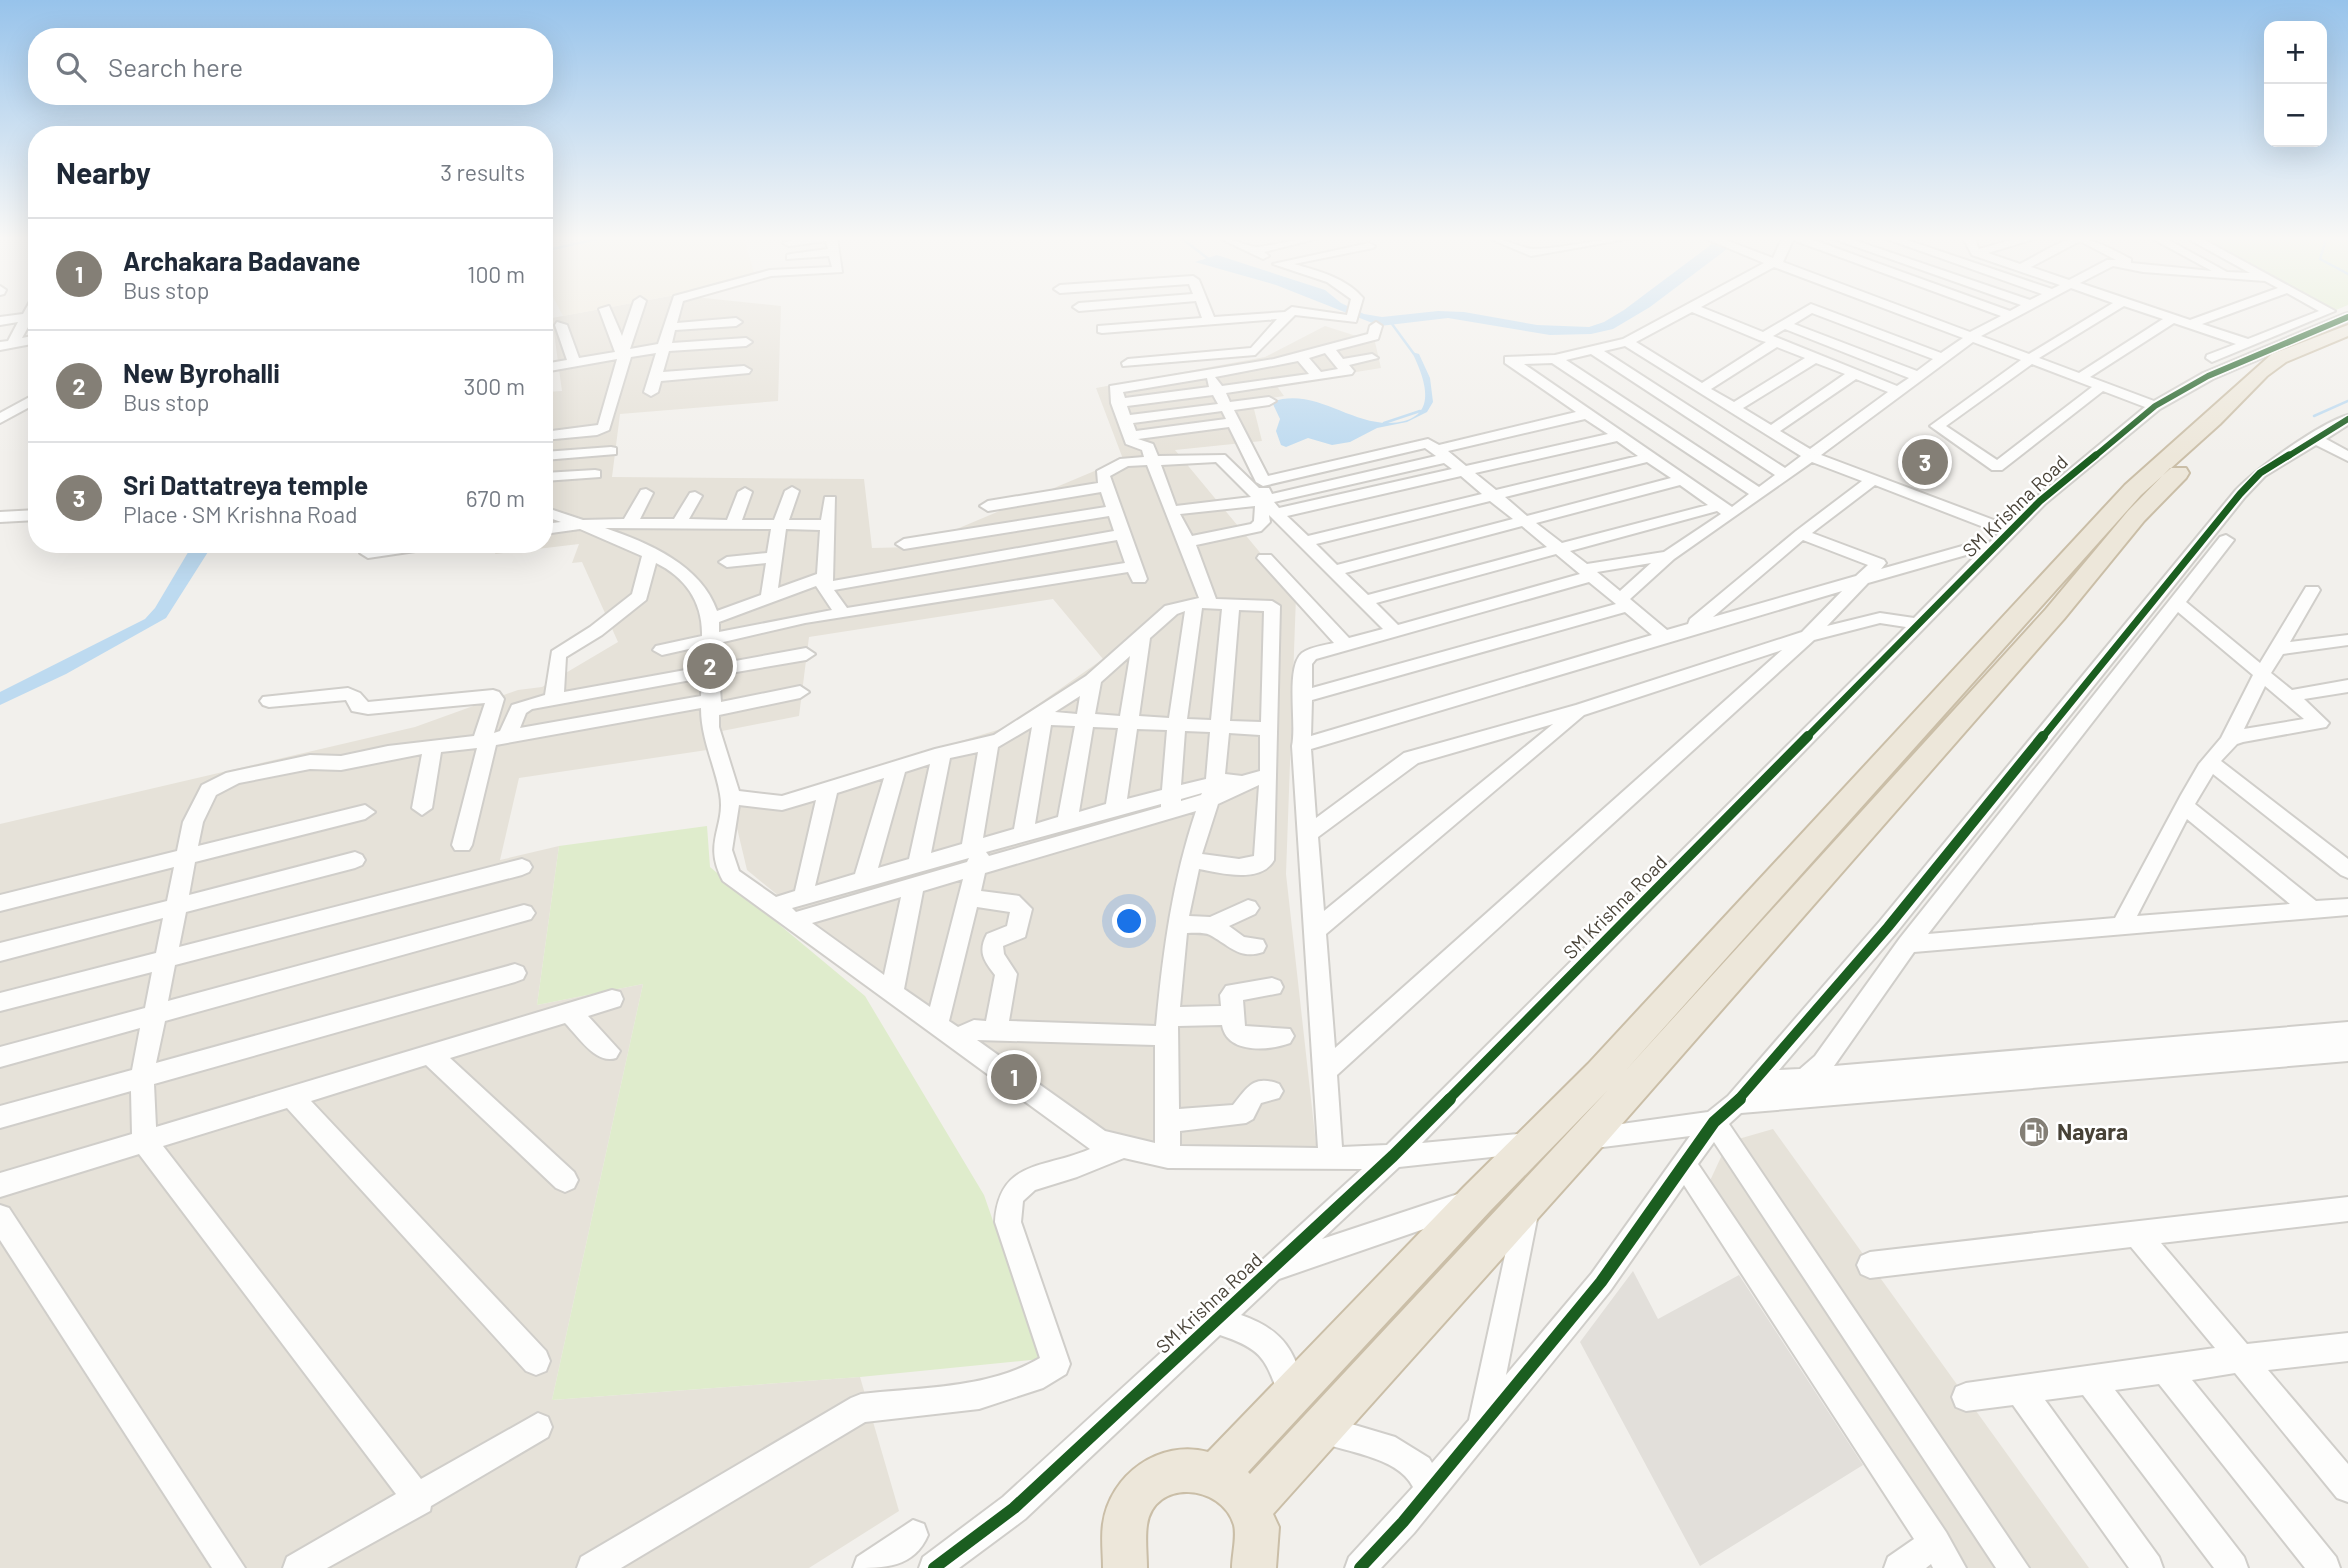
<!DOCTYPE html>
<meta charset="utf-8">
<style>
:root{--surface:#fff;--page:#f6f6f7;--text:#1f2937;--muted:#747a83;--line:#e0e1e3;--accent:#847f76}
body{margin:0;font-family:Barlow,sans-serif;background:var(--page);color:var(--text)}
.controls{position:absolute;right:21px;top:21px;display:grid;overflow:hidden;border-radius:14px;box-shadow:0 7px 28px #0002}
.controls button{width:63px;height:63px;display:grid;place-items:center;padding:0;border:0;border-bottom:2px solid var(--line);background:var(--surface);color:var(--text);font:35px sans-serif}
.you{position:absolute;left:1130px;top:922px;width:24px;height:24px;margin:-18px;border:5px solid #fff;border-radius:50%;background:#1a73e8;box-shadow:0 0 0 10px #1a73e833}
.badge{display:grid;place-items:center;width:46px;height:46px;border-radius:50%;background:var(--accent);color:#fff;font-size:23px;font-weight:700}
.pin{position:absolute;translate:-50% -50%;border:4px solid #fff;box-shadow:0 2px 7px #0006}
.list{margin:0;padding:0;list-style:none}
h2{display:flex;justify-content:space-between;align-items:center;height:91px;margin:0;padding:0 28px;font-size:30px}
h2 small{font-size:23px;font-weight:400;color:var(--muted)}
.list li{display:grid;grid-template-columns:46px 1fr auto;gap:21px;align-items:center;box-sizing:border-box;height:112px;padding:0 28px;border-top:2px solid var(--line)}
.list b{display:block;font-size:26px;white-space:nowrap}
.list p{margin:0;font-size:23px;white-space:nowrap;color:var(--muted)}
.list em{font-size:23px;font-style:normal;color:var(--muted)}
.icon{flex:none;width:38px;height:38px;fill:none;stroke:currentColor;stroke-width:2;stroke-linecap:round;stroke-linejoin:round}
.map{position:relative;flex:none;width:2348px;height:1568px;overflow:hidden}
.search{position:absolute;background:var(--surface);box-shadow:0 7px 28px #0002;left:28px;top:28px;width:525px;height:77px;display:flex;align-items:center;gap:18px;box-sizing:border-box;padding:0 24px;border-radius:28px;color:var(--muted);font-size:26px}
.panel{position:absolute;background:var(--surface);box-shadow:0 7px 28px #0002;left:28px;top:126px;width:525px;height:427px;border-radius:28px}
.map>svg:first-child{display:block}
.residential{fill:#e6e2d9}
.industrial{fill:#e2dfda}
.education{fill:#f0ebde}
.green{fill:#dfeccc}
.water{fill:#bddaf0}
.lines{fill:none;stroke-linecap:round;stroke-linejoin:round}
.stream{stroke:#bddaf0;stroke-width:2.5}
.minor-casing{stroke:#d0ceca;stroke-width:4}
.highway-casing{stroke:#cabea7;stroke-width:4}
.minor{fill:#fdfdfc;fill-rule:evenodd}
.highway{fill:#ede7da;fill-rule:evenodd}
.cycleway-far3-casing{stroke:#fff;stroke-width:9}
.cycleway-far2-casing{stroke:#fff;stroke-width:10}
.cycleway-far1-casing{stroke:#fff;stroke-width:14}
.cycleway-casing{stroke:#fff;stroke-width:17}
.cycleway-far3{stroke:#1b5e20;stroke-width:6}
.cycleway-far2{stroke:#1b5e20;stroke-width:7}
.cycleway-far1{stroke:#1b5e20;stroke-width:10}
.cycleway{stroke:#1b5e20;stroke-width:12}
.labels{text-anchor:middle;stroke-width:5;stroke-linejoin:round;paint-order:stroke}
.street-label{font-size:19px;fill:#484237;stroke:#fff}
.near-poi-label{font-size:23px;font-weight:bold;fill:#484237;stroke:#fff;text-anchor:start}
</style>
<div class="map">
<svg width="2348" height="1568" viewBox="0 0 2348 1568">
<rect width="100%" height="100%" fill="#f2f0ec"/>
<!-- residential -->
<g class="residential">
<polygon points="675,295 781,306 778,401 620,414 612,477 864,479 872,548 914,547 1123,459 1096,388 1265,357 1325,326 1375,342 1381,368 1276,385 1284,396 1252,401 1262,441 1175,450 1296,596 1286,874 1317,1153 1180,1148 1107,1134 818,928 747,870 737,828 740,792 773,798 1004,728 1103,659 1053,599 809,637 799,716 722,731 727,747 519,778 500,860 559,846 537,1005 643,984 552,1400 860,1377 899,1511 809,1568 0,1568 0,824 415,727 518,690 542,687 618,642 582,562 572,563 579,544 495,554 498,544 544,544 544,392 562,391 552,318"/>
<polygon points="1773,1129 1966,1397 2089,1568 1962,1568 1708,1185 1728,1142"/>
</g>
<!-- industrial -->
<polygon class="industrial" points="1633,1271 1658,1319 1739,1275 1863,1465 1700,1566 1580,1342"/>
<!-- education -->
<polygon class="education" points="608,238 744,238 754,273 675,295 563,316 544,279 544,253"/>
<!-- green -->
<g class="green">
<polygon points="2198,238 2348,239 2348,305 2336,310"/>
<polygon points="707,826 710,867 865,996 984,1195 1041,1359 860,1377 552,1400 643,984 537,1005 559,846"/>
</g>
<!-- water -->
<g class="water">
<polygon points="1712,244 1727,249 1650,307 1613,329 1591,334 1550,335 1448,318 1380,326 1276,285 1195,262 1217,255 1325,290 1341,303 1364,314 1382,317 1438,311 1464,312 1537,325 1589,327 1604,322 1624,310"/>
<path d="M1412 352 1419 354 1430 378 1433 402 1427 412 1407 422 1377 428 1350 442 1332 445 1308 438 1286 447 1281 445 1276 431 1280 419 1272 402C1313 387 1348 423 1388 423 1440 422 1427 383 1412 352Z"/>
<polygon points="193,544 213,544 166,618 66,674 0,705 0,692 145,619 155,608"/>
</g>
<g class="lines">
<!-- stream -->
<g class="stream">
<polyline points="1181,238 1210,260"/>
<polyline points="2323,238 2325,243 2320,259 2348,274"/>
<polyline points="544,251 601,238"/>
<polyline points="1392,324 1414,354"/>
<polyline points="2314,416 2348,401"/>
<polyline points="1384,423 1420,411"/>
</g>
<!-- minor casing -->
<g class="minor-casing">
<g id="minor">
<polygon points="798,238 837,238 842,272 771,276 683,301 677,323 736,318 742,322 736,326 675,330 672,343 746,338 752,342 746,346 669,351 663,372 744,366 751,370 749,373 661,381 658,392 651,396 644,392 656,353 631,357 609,430 597,435 544,440 544,432 598,425 617,359 544,372 544,364 567,360 555,325 557,322 567,325 579,358 615,352 599,309 609,306 622,336 634,301 640,297 646,301 630,349 658,344 674,296 770,270 832,267 829,256 787,259 787,255 791,254 828,249 826,241 789,246 783,243"/>
<path d="M1219 238C1233 238 1247 247 1257 247 1278 245 1297 238 1319 238L1264 252 1269 256 1263 259Z"/>
<path d="M1488 238C1506 238 1521 249 1535 249 1567 248 1599 238 1632 238L1531 256Z"/>
<path d="M1704 238H1720L1773 258 1782 238H1808L2010 311 2021 305 1831 238H1848L2030 300 2042 294 1884 238H1901L2052 289 2060 285 1972 255 1963 238H1974L1979 249 2018 238H2037L1988 253 2020 264C2076 234 2073 229 2131 259V263L2212 271 2151 238H2165L2227 272 2250 273 2190 240 2201 238 2335 311 2212 362 2206 358 2207 355 2236 344 2174 323 2090 377 2154 401 2203 373 2344 314 2348 313V321L2213 379 2160 409 2045 504 1422 1143 1529 1133 1538 1136 1541 1144 1538 1152 1399 1167 1322 1239 1464 1192 1473 1196 1477 1204 1473 1212 1279 1279 1241 1315C1286 1331 1294 1351 1307 1395L1303 1405 1293 1409 1283 1405C1265 1362 1268 1351 1220 1335L1025 1519 959 1568H919L923 1557 1003 1497 1362 1169 1168 1168 1124 1158 1077 1177 1035 1190 1023 1201 1021 1222 1070 1364 1066 1374 1043 1388 979 1409 865 1422 621 1568H577L581 1557 851 1398 861 1394C920 1387 988 1389 1040 1358L995 1222C999 1159 1045 1169 1090 1149L723 881C702 842 726 827 720 794 715 765 701 739 701 708L496 745 472 845 469 850H455L452 845 477 748 441 752 432 808 422 815 412 808 422 754 341 770 310 769 239 783 216 795 203 822 198 846 365 805 375 812 365 819 195 862 189 895 355 852 362 855 365 860 362 865 355 868 186 912 179 947 522 859 529 862 532 867 529 872 522 875 175 965 168 1001 524 905 531 907 535 913 531 919 524 921 165 1021 156 1063 515 964 523 967 526 973 523 979 515 982 154 1084 156 1127 612 990 620 992 623 999 620 1006 588 1016 620 1051 616 1058C596 1065 578 1036 565 1023L450 1058 574 1172 578 1180 574 1188 565 1192 556 1188 426 1065 311 1101 546 1351 550 1361 546 1371 536 1375 526 1371 287 1108 163 1146 421 1479 538 1413 548 1417 552 1427 548 1437 431 1506 430 1511 327 1568H283L287 1557 396 1494 139 1154 0 1197V1173L132 1134 131 1091 0 1128V1106L132 1070 140 1028 0 1067V1047L145 1008 152 972 0 1011V993L156 953 163 918 0 961V943L167 901 174 867 0 911V895L177 851 183 822 202 785 226 773 310 755 341 756 388 746 474 736 485 703 368 714 352 711 346 700 269 707 263 705 260 701 263 697 348 688 360 693 368 702 493 690 499 692 504 699 494 733 500 731 512 705 545 695 552 651 590 627 632 594 642 556 580 529 544 534V524L561 522 544 516V507L583 520 624 519 641 490 646 489 653 493 640 519H674L690 493 695 492 702 496 689 519 727 520 738 492 745 488 752 492 742 520H774L785 491 792 487 799 491 789 520H821L825 497H835L833 581 1114 531 1109 516 904 549 896 544 904 539 1106 507 1101 492 988 511 980 506 988 501 1098 483 1097 471 1120 459 1144 457 1142 450 1126 444 1111 403 1110 386 1274 359 1368 334 1370 326 1376 322 1382 326 1378 339 1336 350 1343 359 1372 354 1378 358 1349 365 1354 371 1352 374 1226 393 1230 402 1269 397 1276 401 1269 405 1234 410 1268 476 1428 439 1439 445 1576 412 1505 363V357L1555 355 1623 339 1764 263ZM1793 240 2001 316 1970 332 1783 262ZM2080 241 2116 260H2107L2069 280 2031 267ZM2113 266 2143 272 2265 281 2278 288 2190 320 2080 283ZM1774 267 1963 338 1941 353 1811 304 1763 332 1701 307ZM2071 288 2113 303 2029 354 1981 336ZM2287 293 2319 311 2248 339 2202 324ZM2124 306 2163 319 2079 373 2039 358ZM1692 312 1759 340 1766 342 1702 383 1636 342ZM1812 313 1933 359 1917 371 1794 324ZM1785 329 1909 378 1897 386 1773 336ZM1973 342 2021 360 1930 426 1992 470H2002L2103 391 2145 407 2035 498 2007 525 1821 455ZM1625 346 1801 456 1785 468 1604 351ZM1777 347 1805 358 1734 402 1711 389ZM1325 353 1338 369 1321 372 1309 358ZM1591 354 1775 475 1759 487 1566 360ZM1298 361 1309 374 1222 386 1215 377ZM1552 363 1749 494 1732 507 1524 364ZM1816 363 1845 374 1771 425 1743 408ZM2032 364 2092 387 1997 460 1946 426ZM1207 378 1209 387 1125 398 1123 392ZM1856 379 1888 392 1810 449 1780 431ZM1213 395 1218 404 1130 415 1127 406ZM1222 411 1226 419 1136 431 1133 423ZM1585 419 1608 434 1466 466 1448 451ZM1229 427 1256 482 1263 486 1425 448 1436 456 1272 494 1269 488H1259L1225 455 1158 456 1153 444 1138 439ZM1617 441 1638 456 1496 490 1475 473ZM1216 462 1251 497 1176 506 1161 465ZM1647 462 1671 478 1527 516 1505 497ZM1812 462 1862 481 1796 531 1690 619 1688 624 1667 630 1630 599 1674 559ZM1444 463 1452 469 1279 508 1274 502ZM1147 465 1199 598 1165 606 1086 676 994 735 935 749 782 796 739 791 719 727V715L800 698 809 692 800 686 721 702 719 675 806 660 815 654 806 648 719 664V643L805 623 1128 572 1133 582H1145L1147 579 1110 476 1128 466ZM1461 476 1482 494 1308 536 1287 516ZM1680 485 1708 505 1562 543 1536 523ZM1875 485 1999 533 1989 543 1980 541 1881 569 1886 563 1884 560 1812 533ZM1490 501 1513 519 1337 565 1316 544ZM1255 506 1254 521 1251 524 1192 536 1180 514ZM1717 511 1721 514 1664 552 1587 564 1570 551ZM1269 515 1383 629 1349 638 1271 555H1259L1257 558 1334 643C1325 645 1310 647 1302 653 1285 667 1297 724 1292 746L1318 1148 1180 1146V1131L1246 1123 1253 1119 1261 1103 1279 1098 1283 1091 1279 1084C1253 1074 1247 1088 1233 1105L1179 1109 1178 1026 1222 1025C1227 1054 1268 1051 1290 1043L1294 1036 1290 1029 1245 1026 1243 1000 1280 993 1283 987 1280 981 1272 978 1226 986 1220 995 1221 1006 1180 1007 1187 933C1194 933 1204 932 1210 935 1229 945 1239 960 1263 952L1266 946 1263 940 1244 937 1229 926 1255 914 1259 908 1255 902 1248 900 1210 917 1189 916 1199 869C1220 873 1261 884 1274 860L1280 606 1272 601 1216 599 1196 545 1261 531 1270 522ZM1522 526 1547 547 1368 595 1345 573ZM605 528 771 529 767 553 727 557 719 562 727 567 766 563 761 595 717 611C701 565 649 543 605 528ZM786 529 820 530 817 574 778 588ZM1117 540 1125 563 847 608 834 590ZM1803 540 1868 565 1856 576 1713 617ZM1980 551 1914 618 1880 613 1827 626 1868 583ZM1556 554 1580 574 1398 625 1376 603ZM656 563C685 577 703 602 702 636L656 646 653 650 662 655 702 646V667L564 692 566 657 602 635 646 600ZM1651 563 1620 591 1597 572ZM1589 582 1616 604 1312 688V664L1316 659ZM816 586 832 610 719 632V622ZM1842 591 1802 632 1576 705 1404 753 1316 818 1311 749ZM1202 608 1222 609 1211 720 1187 719ZM1239 610 1264 611 1261 722 1230 721ZM1185 611 1169 718 1139 716 1150 638 1177 614ZM1625 612 1652 635 1311 736 1312 700ZM1880 623 1906 627 1387 1145 1342 1147 1337 1075 1814 640ZM1782 650 1335 1048 1326 934 1584 715ZM1130 656 1120 716 1095 714 1101 682ZM702 678 701 696 520 728 526 713 532 709ZM1080 696 1077 714 1055 712ZM1553 724 1324 911 1318 837 1418 763ZM1051 725 1075 726 1058 817 1035 824ZM1032 727 1014 829 983 838 998 747ZM1093 727 1118 728 1106 804 1079 812ZM1137 729 1167 730 1162 790 1127 799ZM1185 731 1210 732 1206 779 1181 785ZM1229 733 1260 735V771L1242 776 1225 774ZM978 752 962 844 931 853 950 758ZM930 764 909 859 878 868 905 772ZM884 778 855 874 815 886 837 793ZM1259 785 1254 856 1239 859 1202 854 1218 804ZM1202 793 1201 795 1181 801V799ZM816 800 795 891 776 897 739 871 732 850 739 805 782 810ZM1161 804V807L989 856 986 852ZM1196 811C1172 882 1163 952 1156 1026L1009 1021 1017 974 1004 954 1003 946 1025 937 1032 909 1019 896 981 891 985 873ZM969 858 967 862 796 912 792 908ZM963 879 930 1007 904 989 923 891ZM901 897 884 975 812 923ZM977 907 1010 912 1007 926 987 934C978 951 983 960 995 975L986 1021 974 1020 958 1027 949 1021ZM977 1040 1155 1045V1143L1105 1131Z"/>
<path d="M1369 243 1375 246 1373 248 1294 264C1319 271 1346 278 1363 298L1356 322 1295 315 1255 355 1123 366 1122 363 1128 359 1251 348 1277 319 1102 333 1098 332V326L1202 318 1196 301 1079 311 1073 307 1079 303 1193 294 1189 284 1060 293 1054 289 1060 285 1193 276 1199 280 1214 317 1285 312 1292 307 1347 315 1351 299 1327 282 1273 264Z"/>
<polygon points="0,286 6,290 4,294 0,295"/>
<polygon points="37,295 37,320 32,320 22,338 37,335 37,343 0,350 0,342 8,341 18,322 0,325 0,317 23,314 33,296"/>
<polygon points="37,393 37,403 0,423 0,413"/>
<path d="M2348 415V425L2326 439 2348 451V461L2316 445 2265 476 2245 497 1896 933 1779 1070 1800 1069 1815 1056 1900 938 2220 537 2226 535 2234 540 2186 602 2260 663 2306 587H2318L2320 590 2290 642 2348 635V645L2283 654 2271 673 2292 690 2348 680V692L2304 699 2329 723 2326 727 2243 742 2237 744 2221 761 2348 859V878L2341 875 2213 774 2195 804 2316 901 2348 899V915L1914 952 1834 1066 2348 1022V1061L1741 1113 1729 1124 2029 1568H1996L1714 1142 1698 1164 1946 1532 1966 1568H1933L1931 1564 1926 1568H1884L1888 1557 1914 1539 1684 1185 1610 1291 1414 1533 1381 1568H1345L1349 1557 1413 1487C1397 1455 1341 1452 1311 1439L1307 1429 1311 1419 1321 1415 1395 1437 1429 1458 1432 1463 1469 1420 1516 1205 1525 1202 1534 1205 1538 1214 1506 1375 1592 1273 1690 1136 1587 1149 1578 1146 1575 1138 1578 1130 1708 1112 1728 1096 1880 921 2235 491C2256 469 2320 423 2348 415ZM2178 612 2253 675 2221 738 2199 764 2181 795 2115 918 1928 934ZM2265 686 2304 719 2244 729ZM2187 819 2290 904 2137 916Z"/>
<polygon points="611,447 616,448 616,454 544,460 544,452"/>
<polygon points="595,470 600,471 600,477 544,481 544,473"/>
<polygon points="37,510 37,520 0,522 0,512"/>
<polygon points="395,544 437,544 429,549 368,558 360,553 362,550"/>
<polygon points="2348,1197 2348,1221 2161,1243 2247,1344 2348,1333 2348,1361 2268,1370 2348,1464 2348,1502 2337,1498 2235,1373 2192,1380 2336,1557 2340,1568 2305,1568 2159,1384 2115,1390 2244,1557 2248,1568 2214,1568 2083,1395 2045,1400 2159,1557 2163,1568 2129,1568 2013,1405 1966,1411 1956,1407 1952,1397 1956,1387 1966,1383 2215,1348 2131,1247 1870,1278 1861,1274 1857,1265 1861,1256 1870,1252"/>
<polygon points="0,1205 9,1208 245,1568 212,1568 0,1240"/>
<path d="M913 1520 924 1524 928 1535C914 1568 884 1568 853 1568L857 1557Z"/>
</g>
</g>
<!-- highway casing -->
<g class="highway-casing">
<path id="highway" d="M2348 325V336L2286 362 2267 376 2220 424 2141 495 1626 1070 2046 609 2128 511 2170 468H2186L2189 473 2186 478 2144 521 2064 619 1600 1149 1273 1514 1279 1527 1276 1568H1232C1232 1555 1237 1537 1234 1525 1222 1484 1154 1478 1147 1525 1145 1538 1147 1554 1147 1568H1103C1103 1554 1101 1538 1103 1524 1110 1474 1160 1439 1208 1452L1464 1187 1588 1064 2125 485 2272 354ZM1608 1090 1250 1474 1248 1472 1490 1211Z"/>
</g>
<!-- minor -->
<use href="#minor" class="minor"/>
<!-- highway -->
<use href="#highway" class="highway"/>
<!-- cycleway-far3 casing -->
<g class="cycleway-far3-casing">
<g id="cycleway-far3">
<polyline points="2094,457 2155,406 2208,376 2348,317"/>
<polyline points="2287,457 2348,419"/>
</g>
</g>
<!-- cycleway-far2 casing -->
<g class="cycleway-far2-casing">
<g id="cycleway-far2">
<polyline points="1806,738 2040,501 2096,455"/>
<polyline points="2042,738 2240,494 2260,473 2289,455"/>
</g>
</g>
<!-- cycleway-far1 casing -->
<g class="cycleway-far1-casing">
<g id="cycleway-far1">
<polyline points="1448,1100 1808,736"/>
<polyline points="1738,1100 1888,927 2043,736"/>
</g>
</g>
<!-- cycleway casing -->
<g class="cycleway-casing">
<g id="cycleway">
<polyline points="934,1568 1014,1508 1393,1156 1450,1099"/>
<polyline points="1360,1568 1403,1522 1601,1282 1714,1122 1740,1099"/>
</g>
</g>
<!-- cycleway-far3 -->
<use href="#cycleway-far3" class="cycleway-far3"/>
<!-- cycleway-far2 -->
<use href="#cycleway-far2" class="cycleway-far2"/>
<!-- cycleway-far1 -->
<use href="#cycleway-far1" class="cycleway-far1"/>
<!-- cycleway -->
<use href="#cycleway" class="cycleway"/>
</g>
<!-- sky -->
<linearGradient id="sky" x2="0" y2="1"><stop stop-color="#97c3eb"/><stop offset="0.52" stop-color="#f9f8f6"/><stop offset="1" stop-color="#f9f8f6" stop-opacity="0"/></linearGradient>
<rect width="2348" height="458" fill="url(#sky)"/>
<!-- icons -->
<defs>
<g id="fuel-disc" transform="scale(1.575)"><circle r="9.5" fill="#847f76" stroke="#fff"/><path d="M-5.5-6h7V0h2V4h1.3V-2.5L3-4.5l.8-.8L6-3V5H2.5V1h-1V6h-7ZM-4.2-4.7v3.2H.2V-4.7Z" fill="#fff"/></g>
</defs>
<g fill-rule="evenodd">
<use href="#fuel-disc" x="2034" y="1132"/>
</g>
<g class="labels">
<!-- street labels -->
<g class="street-label">
<text transform="translate(2015 506) rotate(-44)" y="7">SM Krishna Road</text>
<text transform="translate(1615 907) rotate(-45)" y="7">SM Krishna Road</text>
<text transform="translate(1209 1303) rotate(-43)" y="7">SM Krishna Road</text>
</g>
<!-- near-poi labels -->
<g class="near-poi-label">
<text x="2057" y="1140">Nayara</text>
</g>
</g>
</svg>
<div class="controls">
<button>+</button>
<button>−</button>
</div>
<div class="you"></div>
<div class="pin badge" style="left:1014px;top:1077px">1</div>
<div class="pin badge" style="left:710px;top:666px">2</div>
<div class="pin badge" style="left:1925px;top:462px">3</div>
<div class="search"><svg class="icon" aria-label="search" viewBox="0 0 24 24"><circle cx="10" cy="10" r="6"/><path d="M15 15l6 6"/></svg>Search here</div>
<section class="panel">
<h2>Nearby<small>3 results</small></h2>
<ul class="list">
<li><span class="badge">1</span><div><b>Archakara Badavane</b><p>Bus stop</p></div><em>100 m</em></li>
<li><span class="badge">2</span><div><b>New Byrohalli</b><p>Bus stop</p></div><em>300 m</em></li>
<li><span class="badge">3</span><div><b>Sri Dattatreya temple</b><p>Place · SM Krishna Road</p></div><em>670 m</em></li>
</ul>
</section>
</div>
